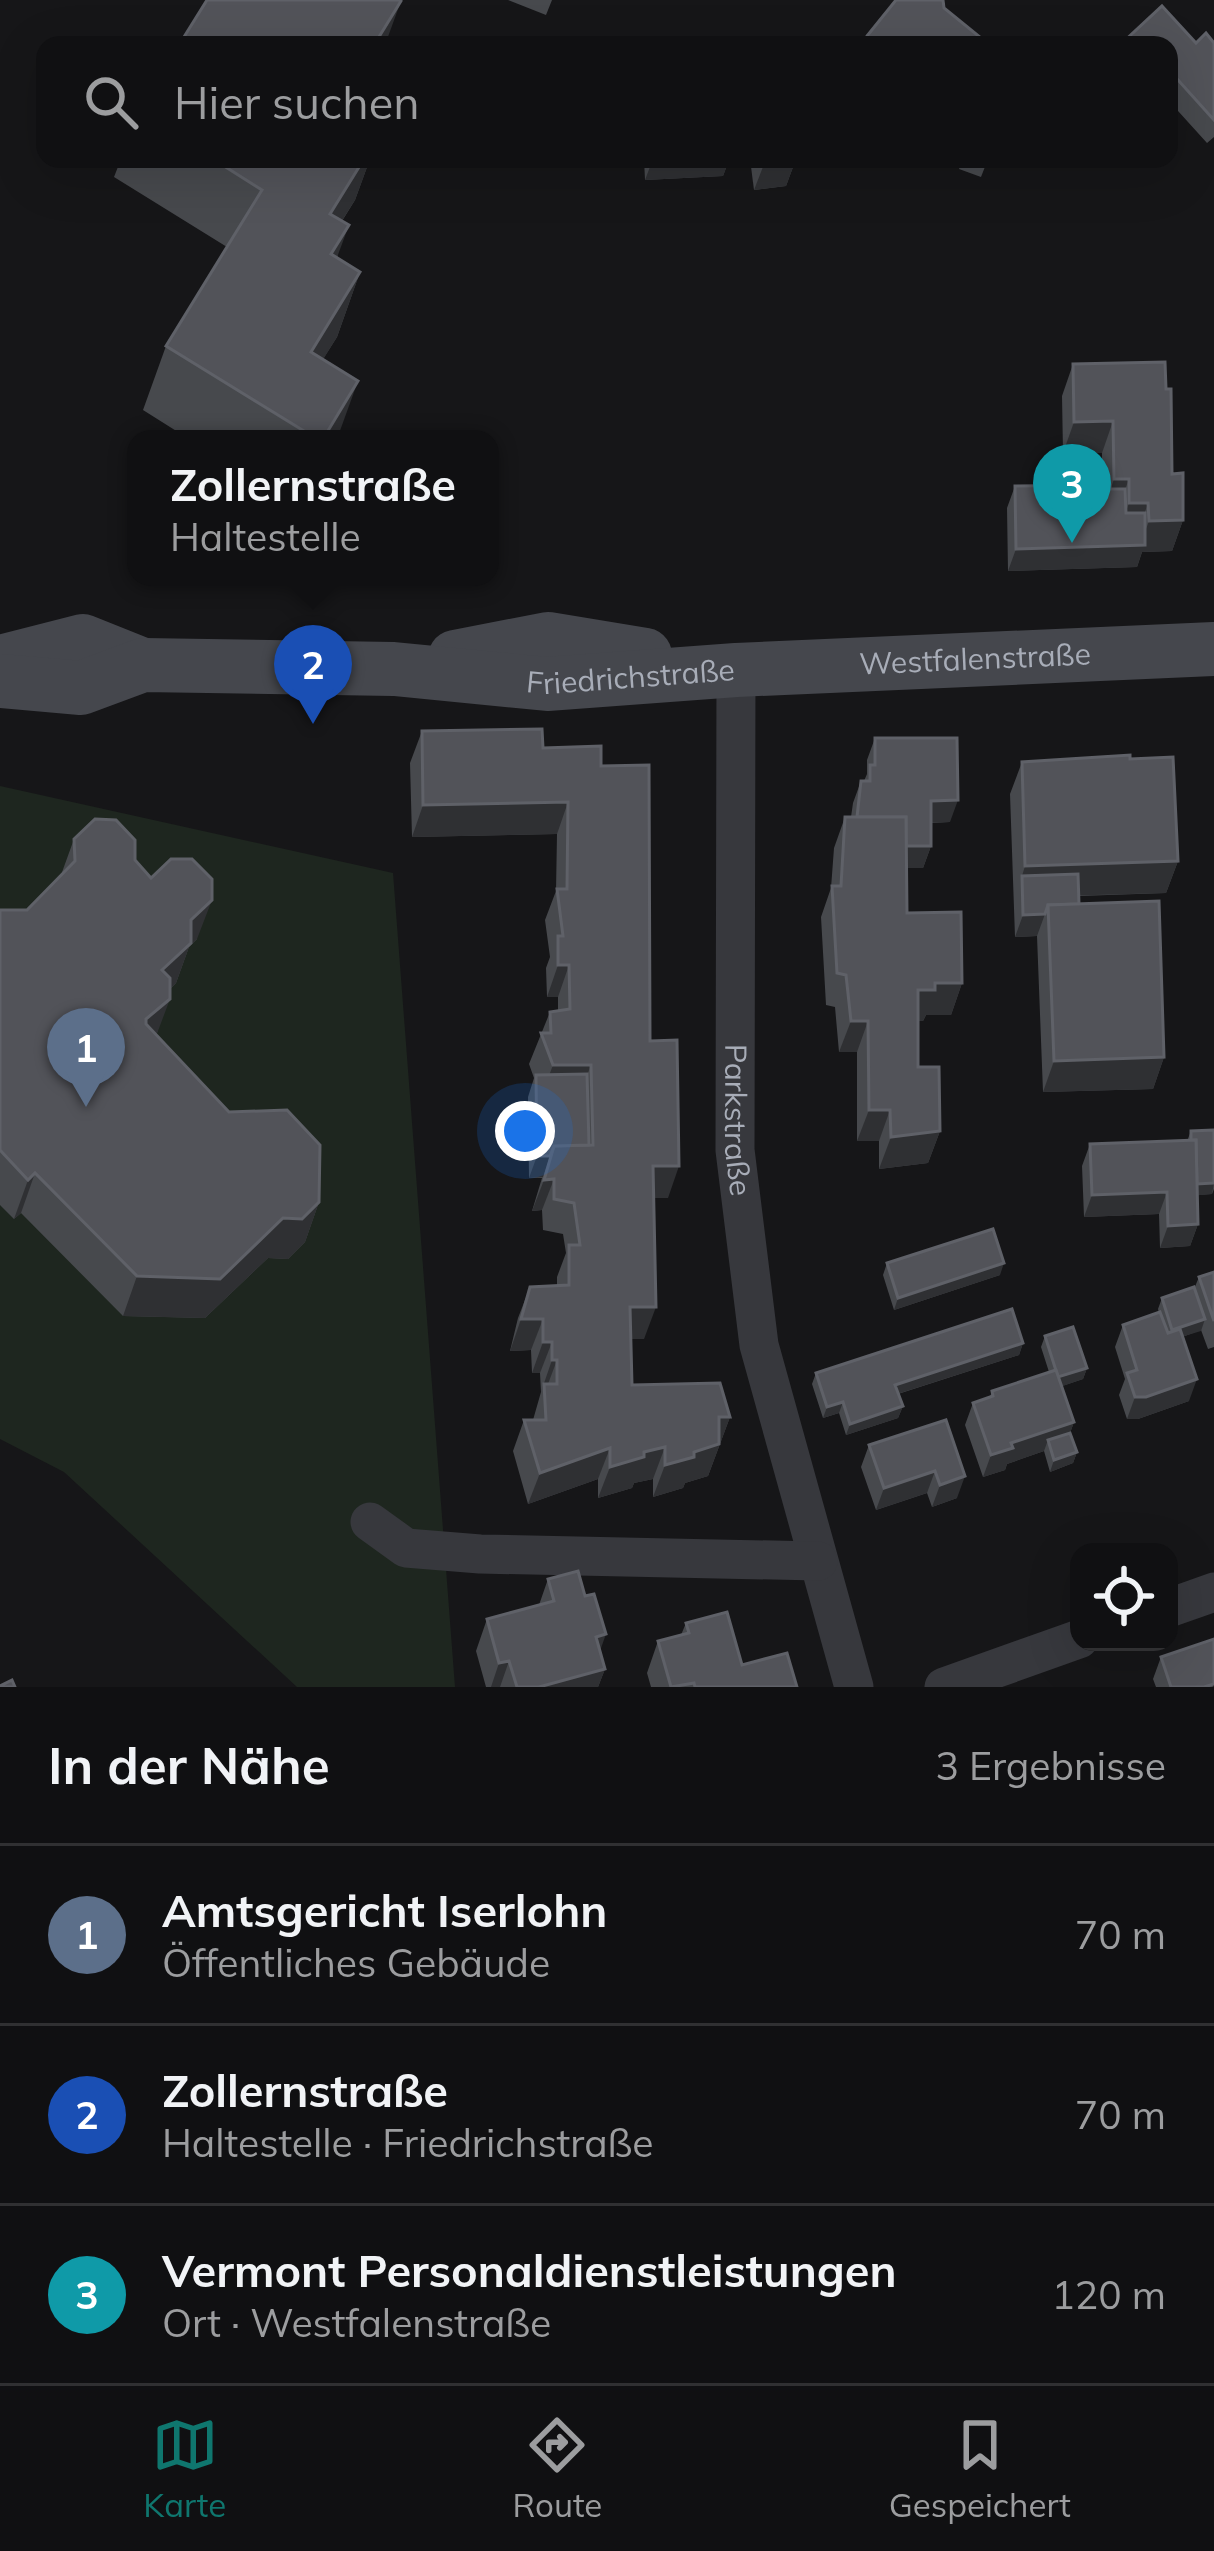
<!DOCTYPE html>
<html lang="de">
<meta charset="utf-8">
<style>
:root{--surface:#101012;--page:#19191b;--text:#f1f3f6;--muted:#9c9d9f;--line:#303032;--accent:#0f766e}
body{margin:0;font-family:Mulish,sans-serif;background:var(--page);color:var(--text)}
.controls{position:absolute;right:36px;bottom:36px;display:grid;overflow:hidden;border-radius:24px;box-shadow:0 12px 48px #0002}
.controls button{width:108px;height:108px;display:grid;place-items:center;padding:0;border:0;border-bottom:3px solid var(--line);background:var(--surface);color:var(--text);font:60px sans-serif}
.you{position:absolute;left:525px;top:1131px;width:42px;height:42px;margin:-30px;border:9px solid #fff;border-radius:50%;background:#1a73e8;box-shadow:0 0 0 18px #1a73e833}
.badge{display:grid;place-items:center;width:78px;height:78px;border-radius:50%;background:var(--accent);color:#fff;font-size:39px;font-weight:700}
.pin{position:absolute;translate:-50% -99px;filter:drop-shadow(0 3px 6px #0008)}
.pin::after{content:'';position:absolute;top:63px;width:42px;height:36px;background:inherit;clip-path:polygon(0 0,100% 0,50% 100%)}
.popup{position:absolute;left:127px;top:430px;width:372px;height:156px;box-sizing:border-box;display:grid;place-content:center;border-radius:24px;background:var(--surface);filter:drop-shadow(0 3px 9px #0005);font-size:39px;white-space:nowrap;color:var(--muted)}
.popup b{font-size:45px;color:var(--text)}
.popup::after{content:'';position:absolute;left:50%;top:100%;margin-left:-24px;border:24px solid transparent;border-top-color:var(--surface)}
.list{margin:0;padding:0;list-style:none}
h2{display:flex;justify-content:space-between;align-items:center;height:156px;margin:0;padding:0 48px;font-size:51px}
h2 small{font-size:39px;font-weight:400;color:var(--muted)}
.list li{display:grid;grid-template-columns:78px 1fr auto;gap:36px;align-items:center;box-sizing:border-box;height:180px;padding:0 48px;border-top:3px solid var(--line)}
.list b{display:block;font-size:45px;white-space:nowrap}
.list p{margin:0;font-size:39px;white-space:nowrap;color:var(--muted)}
.list em{font-size:39px;font-style:normal;color:var(--muted)}
.icon{flex:none;width:66px;height:66px;fill:none;stroke:currentColor;stroke-width:2;stroke-linecap:round;stroke-linejoin:round}
.map{position:relative;flex:none;width:1214px;height:1687px;overflow:hidden}
.search{position:absolute;background:var(--surface);box-shadow:0 12px 48px #0002;left:36px;right:36px;top:36px;height:132px;display:flex;align-items:center;gap:30px;box-sizing:border-box;padding:0 42px;border-radius:24px;color:var(--muted);font-size:45px}
.sheet{height:696px;background:var(--surface)}
nav{display:flex;justify-content:space-around;align-items:center;box-sizing:border-box;height:168px;border-top:3px solid var(--line);background:var(--surface);font-size:33px;color:var(--muted)}
nav a{display:grid;justify-items:center;gap:6px}
nav .on{color:var(--accent)}
.map>svg:first-child{display:block}
.green{fill:#1e261f}
.lines{fill:none;stroke-linecap:round;stroke-linejoin:round}
.street{stroke:#37383d;stroke-width:39}
.secondary{stroke:#45474d;stroke-width:54}
.wall{fill:#47494d}
.shaded-wall{fill:#2f3033}
.building{fill:#525359;stroke:#5f6168;stroke-width:3}
.labels{text-anchor:middle;stroke-width:9;stroke-linejoin:round;paint-order:stroke}
.street-label{font-size:30px;fill:#a8adb8;stroke:#111113}
</style>
<div class="map">
<svg width="1214" height="1687" viewBox="0 0 1214 1687">
<rect width="100%" height="100%" fill="#161618"/>
<!-- green -->
<polygon class="green" points="0,786 393,873 455,1687 297,1687 64,1472 0,1439"/>
<g class="lines">
<!-- street -->
<g class="street">
<path id="s1" d="M736 670 735 1150 759 1345 854 1687"/>
<polyline points="370,1522 406,1548 480,1554 818,1561"/>
<polyline points="1169,1608 1214,1592"/>
<polyline points="944,1687 1079,1639"/>
</g>
<!-- secondary -->
<g class="secondary">
<polyline points="455,657 548,639 645,655"/>
<polyline points="0,662 83,641 143,665"/>
<path id="s2" d="M0 681 81 688 143 665 394 669 547 684 736 670 1214 649"/>
</g>
</g>
<!-- wall -->
<g class="wall">
<polygon points="508,0 552,0 546,15"/>
<polygon points="1214,43 1214,137 1207,143 1169,101 1169,45 1120,45"/>
<polygon points="121,159 370,159 355,200 342,221 337,258 360,272 337,337 323,359 337,439 189,439 143,410 166,346 227,247 114,177"/>
<polygon points="644,159 740,159 729,160 723,176 645,180"/>
<polygon points="750,159 796,159 786,186 754,190"/>
<polygon points="963,159 988,159 981,177 959,169"/>
<polygon points="1073,364 1166,389 1172,474 1183,520 1172,551 1142,552 1137,567 1008,571 1007,508 1015,486 1102,485 1102,453 1063,453 1062,396"/>
<polygon points="422,731 543,748 601,766 650,1041 668,1198 654,1198 644,1339 631,1339 632,1385 730,1417 708,1476 685,1483 683,1488 653,1497 653,1479 634,1483 632,1488 598,1498 598,1479 528,1504 513,1451 524,1420 533,1420 541,1392 540,1373 532,1373 531,1350 510,1351 518,1318 530,1287 557,1286 557,1277 566,1253 563,1234 543,1230 542,1210 532,1211 542,1178 529,1178 528,1097 534,1078 529,1064 550,1012 558,1010 558,997 547,997 546,968 550,957 545,920 556,891 557,834 412,837 410,763"/>
<polygon points="875,738 950,822 931,823 931,846 923,868 907,868 907,913 962,983 951,1015 926,1015 923,1021 918,1021 918,1067 940,1131 928,1163 879,1169 879,1141 857,1141 857,1052 839,1052 835,1007 826,1005 821,917 831,888 834,848 845,817 851,817 853,803 861,781 864,781 867,774 867,760"/>
<polygon points="1130,759 1178,861 1166,893 1079,896 1079,904 1164,1057 1153,1089 1043,1092 1037,936 1015,937 1010,794 1022,762"/>
<polygon points="74,839 135,860 197,939 189,947 176,983 170,989 156,1036 229,1112 319,1202 305,1242 288,1259 268,1258 205,1318 123,1316 21,1213 14,1219 0,1205 0,910 27,910 61,875"/>
<polygon points="1214,1130 1214,1189 1212,1194 1197,1195 1198,1224 1190,1246 1160,1248 1159,1214 1084,1217 1082,1166 1090,1144 1187,1141 1191,1131"/>
<polygon points="887,1263 1000,1275 894,1310 883,1275"/>
<polygon points="1214,1272 1214,1347 1208,1349 1201,1330 1182,1337 1189,1401 1138,1419 1127,1419 1119,1395 1125,1379 1115,1347 1123,1325 1159,1313 1158,1309 1162,1298 1194,1289 1199,1277"/>
<polygon points="1045,1336 1087,1368 1083,1379 1062,1386 1074,1422 1070,1433 1077,1452 1073,1463 1050,1472 1044,1451 1007,1464 1005,1470 983,1477 965,1425 973,1403 990,1397 992,1391 1049,1372 1041,1347"/>
<polygon points="1023,1343 1019,1355 898,1394 903,1406 898,1418 846,1435 839,1413 823,1418 812,1384 816,1373"/>
<polygon points="946,1420 957,1498 932,1507 927,1493 876,1510 861,1467 869,1445"/>
<polygon points="548,1579 600,1651 605,1669 598,1687 486,1687 476,1651 487,1619 539,1605"/>
<polygon points="686,1623 742,1665 797,1687 651,1687 647,1673 658,1641 681,1635"/>
<polygon points="1161,1657 1214,1687 1156,1687 1153,1679"/>
</g>
<!-- shaded-wall -->
<g class="shaded-wall">
<polygon points="401,1 385,45 374,45"/>
<polygon points="364,159 370,159 355,200 306,278 330,214"/>
<polygon points="653,159 740,159 729,160 723,176 645,180"/>
<polygon points="766,159 796,159 786,186 754,190"/>
<polygon points="349,225 325,290 331,254"/>
<polygon points="360,272 337,337 288,416 311,352"/>
<polygon points="358,381 337,439 323,439"/>
<polygon points="1113,421 1102,453 1063,453 1074,422"/>
<polygon points="1114,479 1129,479 1117,511 1103,511"/>
<polygon points="1129,503 1148,503 1137,535 1118,535"/>
<polygon points="1183,520 1172,551 1142,552 1137,567 1008,571 1016,549 1140,545 1149,521"/>
<polygon points="958,800 950,822 923,823 931,801"/>
<polygon points="568,802 557,834 412,837 423,805"/>
<polygon points="903,846 931,846 923,868 895,868"/>
<polygon points="1178,861 1166,893 1023,897 1022,876 1025,866"/>
<polygon points="212,900 197,939 189,947 176,983 148,1010 162,970 191,920"/>
<polygon points="1045,914 1037,936 1015,937 1023,915"/>
<polygon points="558,965 569,965 558,997 547,997"/>
<polygon points="935,983 962,983 951,1015 926,1015 923,1021 906,1021 918,990"/>
<polygon points="170,999 155,1039 131,1058 146,1019"/>
<polygon points="851,1021 868,1021 857,1052 839,1052"/>
<polygon points="1164,1057 1153,1089 1043,1092 1054,1061"/>
<polygon points="553,1065 591,1065 579,1096 541,1097"/>
<polygon points="869,1110 890,1110 879,1141 857,1141"/>
<polygon points="940,1131 928,1163 879,1169 891,1137"/>
<polygon points="537,1156 550,1156 543,1177 529,1178"/>
<polygon points="653,1166 679,1166 668,1198 642,1198"/>
<polygon points="35,1173 21,1213 14,1219 28,1180"/>
<polygon points="554,1179 542,1210 532,1211 544,1180"/>
<polygon points="1214,1183 1212,1194 1189,1196 1193,1184"/>
<polygon points="1167,1192 1159,1214 1084,1217 1092,1195"/>
<polygon points="319,1202 305,1242 288,1259 268,1258 205,1318 123,1316 137,1276"/>
<polygon points="1198,1224 1190,1246 1160,1248 1168,1226"/>
<polygon points="1004,1263 1000,1275 894,1310 898,1298"/>
<polygon points="630,1307 656,1307 644,1339 618,1339"/>
<polygon points="521,1319 543,1319 531,1350 510,1351"/>
<polygon points="1205,1319 1201,1331 1168,1341 1172,1330"/>
<polygon points="543,1342 552,1342 540,1373 532,1373"/>
<polygon points="1023,1343 1019,1355 891,1396 895,1385"/>
<polygon points="552,1360 557,1360 545,1392 544,1384 541,1392"/>
<polygon points="1087,1368 1083,1379 1054,1389 1058,1377"/>
<polygon points="1197,1379 1189,1401 1138,1419 1127,1419 1135,1397"/>
<polygon points="843,1402 839,1413 823,1418 827,1407"/>
<polygon points="903,1406 898,1418 846,1435 850,1424"/>
<polygon points="719,1417 730,1417 708,1476 685,1483 683,1488 653,1497 665,1465 694,1452"/>
<polygon points="1074,1422 1066,1444 1048,1440 1044,1451 1007,1464 1005,1470 983,1477 991,1455 1011,1443"/>
<polygon points="665,1447 653,1479 634,1483 632,1488 598,1498 610,1467 644,1452"/>
<polygon points="610,1448 598,1479 528,1504 540,1473"/>
<polygon points="1077,1452 1073,1463 1050,1472 1054,1460"/>
<polygon points="935,1471 927,1493 876,1510 884,1488"/>
<polygon points="965,1476 957,1498 932,1507 940,1485"/>
<polygon points="606,1634 595,1665 596,1637"/>
<polygon points="509,1661 500,1687 491,1687 499,1663"/>
<polygon points="605,1669 598,1687 539,1687"/>
</g>
<!-- building -->
<g class="building">
<polygon points="207,0 400,0 401,1 374,45 179,45"/>
<polygon points="896,0 943,0 944,8 986,42 984,45 868,45 867,36"/>
<polygon points="1162,6 1196,43 1206,33 1214,43 1214,120 1169,70 1169,67 1175,62 1169,55 1169,45 1160,45 1158,43 1155,45 1120,45"/>
<polygon points="213,159 364,159 330,214 349,225 331,254 360,272 311,352 358,381 323,439 317,439 166,346 262,190"/>
<polygon points="966,159 988,159 985,166"/>
<polygon points="1165,362 1166,389 1171,389 1172,474 1183,473 1183,520 1149,521 1148,503 1129,503 1129,479 1114,479 1113,421 1074,422 1073,364"/>
<polygon points="1110,485 1110,489 1125,489 1126,513 1145,513 1145,545 1016,549 1015,486"/>
<polygon points="542,729 543,748 601,746 601,766 649,765 650,1041 677,1040 679,1166 653,1166 656,1307 630,1307 632,1385 720,1383 730,1417 719,1417 719,1444 694,1452 694,1457 665,1465 665,1447 644,1452 644,1457 610,1467 610,1448 540,1473 524,1420 546,1420 544,1384 557,1384 557,1360 552,1360 552,1342 543,1342 543,1319 521,1319 530,1287 569,1285 569,1245 580,1245 574,1203 554,1199 554,1179 544,1180 554,1146 593,1145 591,1065 553,1065 541,1033 551,1033 550,1012 570,1009 569,965 558,965 558,936 563,936 557,889 567,889 568,802 423,805 422,731"/>
<polygon points="875,738 957,738 958,800 931,801 931,846 906,846 906,817 857,817 861,781 870,781 870,765 875,765"/>
<polygon points="1130,755 1130,759 1173,757 1178,861 1025,866 1022,762"/>
<polygon points="845,817 906,817 907,913 961,912 962,983 935,983 935,990 918,990 918,1067 939,1067 940,1131 891,1137 890,1110 869,1110 868,1021 851,1021 846,975 837,973 832,886 841,886"/>
<polygon points="95,819 116,820 135,840 135,860 151,878 171,859 192,859 212,879 212,900 191,920 191,943 162,970 170,978 170,999 146,1019 146,1024 229,1112 287,1110 320,1145 319,1202 302,1219 283,1218 220,1279 137,1276 35,1173 28,1180 0,1150 0,910 27,910 75,861 74,839"/>
<polygon points="1078,874 1079,904 1048,905 1045,914 1023,915 1022,876"/>
<polygon points="1159,901 1164,1057 1054,1061 1048,905"/>
<polygon points="587,1074 589,1145 554,1146 550,1156 537,1156 536,1075"/>
<polygon points="1214,1130 1214,1183 1197,1184 1196,1140 1191,1140 1191,1131"/>
<polygon points="1196,1140 1198,1224 1168,1226 1167,1192 1092,1195 1090,1144"/>
<polygon points="993,1229 1004,1263 898,1298 887,1263"/>
<polygon points="1214,1272 1214,1321 1199,1277"/>
<polygon points="1194,1287 1205,1319 1172,1330 1162,1298"/>
<polygon points="1012,1309 1023,1343 895,1385 903,1406 850,1424 843,1402 827,1407 816,1373"/>
<polygon points="1160,1312 1168,1333 1180,1329 1197,1379 1146,1397 1135,1397 1127,1373 1137,1370 1123,1325"/>
<polygon points="1073,1327 1087,1368 1058,1377 1045,1336"/>
<polygon points="1056,1370 1074,1422 1011,1443 1013,1448 991,1455 973,1403 993,1396 992,1391"/>
<polygon points="946,1420 965,1476 940,1485 935,1471 884,1488 869,1445"/>
<polygon points="1070,1433 1077,1452 1054,1460 1048,1440"/>
<polygon points="578,1571 585,1596 594,1594 606,1634 596,1637 605,1669 539,1687 517,1687 509,1661 499,1663 487,1619 554,1601 548,1579"/>
<polygon points="727,1612 742,1665 787,1653 797,1687 695,1687 694,1683 671,1687 658,1641 689,1633 686,1623"/>
<polygon points="1214,1639 1214,1684 1204,1687 1171,1687 1161,1657"/>
<polygon points="12,1680 15,1687 0,1687 0,1686"/>
</g>
<g class="labels">
<!-- street labels -->
<g class="street-label">
<text dy="10" stroke="none"><textPath href="#s2" startOffset="981">Westfalenstraße</textPath></text>
<text dy="10" stroke="none"><textPath href="#s2" startOffset="636">Friedrichstraße</textPath></text>
<text dy="10" stroke="none"><textPath href="#s1" startOffset="450">Parkstraße</textPath></text>
</g>
</g>
</svg>
<div class="controls">
<button><svg class="icon" aria-label="locate" viewBox="0 0 24 24"><circle cx="12" cy="12" r="6"/><path d="M12 2v4M12 18v4M2 12h4M18 12h4"/></svg></button>
</div>
<div class="you"></div>
<div class="pin badge" style="left:86px;top:1107px;background:#5c6f8a">1</div>
<div class="pin badge" style="left:313px;top:724px;background:#1a4fb4">2</div>
<div class="popup"><b>Zollernstraße</b>Haltestelle</div>
<div class="pin badge" style="left:1072px;top:543px;background:#0f9aa8">3</div>
<div class="search"><svg class="icon" aria-label="search" viewBox="0 0 24 24"><circle cx="10" cy="10" r="6"/><path d="M15 15l6 6"/></svg>Hier suchen</div>
</div>
<section class="sheet">
<h2>In der Nähe<small>3 Ergebnisse</small></h2>
<ul class="list">
<li><span class="badge" style="background:#5c6f8a">1</span><div><b>Amtsgericht Iserlohn</b><p>Öffentliches Gebäude</p></div><em>70 m</em></li>
<li><span class="badge" style="background:#1a4fb4">2</span><div><b>Zollernstraße</b><p>Haltestelle · Friedrichstraße</p></div><em>70 m</em></li>
<li><span class="badge" style="background:#0f9aa8">3</span><div><b>Vermont Personaldienstleistungen</b><p>Ort · Westfalenstraße</p></div><em>120 m</em></li>
</ul>
</section>
<nav>
<a class="on"><svg class="icon" aria-label="map" viewBox="0 0 24 24"><path d="M3 6l6-2 6 2 6-2v14l-6 2-6-2-6 2zM9 4v14M15 6v14"/></svg>Karte</a>
<a><svg class="icon" aria-label="directions" viewBox="0 0 24 24"><path d="M12 3l9 9-9 9-9-9zM9 14v-3h6M13 9l2 2-2 2"/></svg>Route</a>
<a><svg class="icon" aria-label="saved" viewBox="0 0 24 24"><path d="M7 4h10v16l-5-4-5 4z"/></svg>Gespeichert</a>
</nav>
